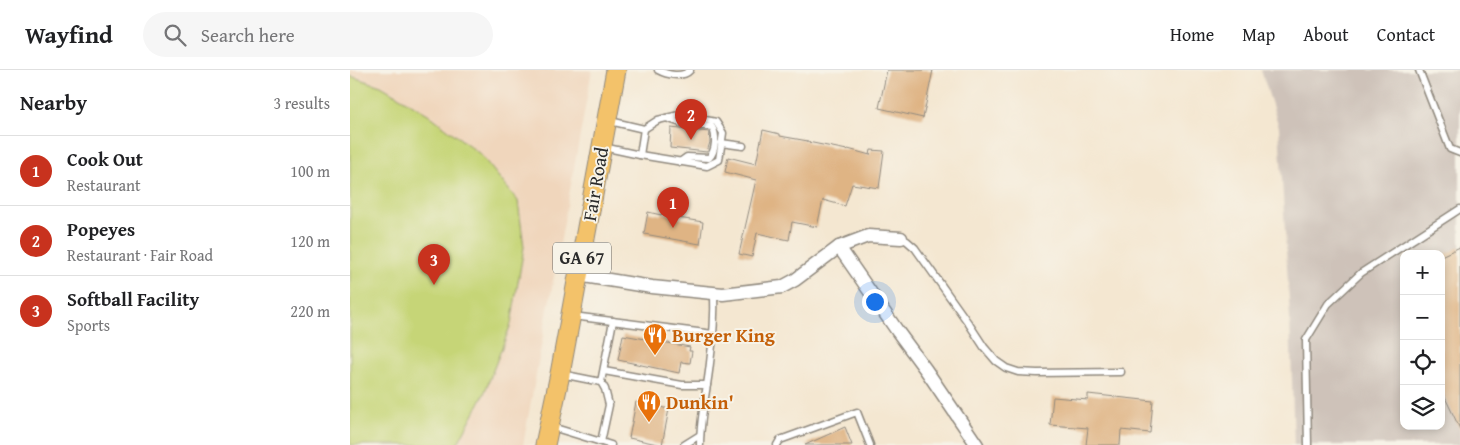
<!DOCTYPE html>
<meta charset="utf-8">
<style>
:root{--surface:#fff;--page:#f6f6f6;--text:#202124;--muted:#757577;--line:#e0e0e0;--accent:#c8321e}
body{margin:0;font-family:"Gentium Book Plus",serif;background:var(--page);color:var(--text)}
.controls{position:absolute;right:15px;bottom:15px;display:grid;overflow:hidden;border-radius:10px;box-shadow:0 2px 8px #0003}
.controls button{width:45px;height:45px;display:grid;place-items:center;padding:0;border:0;border-bottom:1px solid var(--line);background:var(--surface);color:var(--text);font:25px sans-serif}
.you{position:absolute;left:524px;top:231px;width:18px;height:18px;margin:-12px;border:4px solid #fff;border-radius:50%;background:#1a73e8;box-shadow:0 0 0 8px #1a73e833}
.badge{display:grid;place-items:center;width:32px;height:32px;border-radius:50%;background:var(--accent);color:#fff;font-size:16px;font-weight:700}
.pin{position:absolute;translate:-50% -41px;filter:drop-shadow(0 1px 2px #0008)}
.pin::after{content:'';position:absolute;top:26px;width:18px;height:15px;background:inherit;clip-path:polygon(0 0,100% 0,50% 100%)}
.list{margin:0;padding:0;list-style:none}
h2{display:flex;justify-content:space-between;align-items:center;height:65px;margin:0;padding:0 20px;font-size:21px}
h2 small{font-size:16px;font-weight:400;color:var(--muted)}
.list li{display:grid;grid-template-columns:32px 1fr auto;gap:15px;align-items:center;box-sizing:border-box;height:70px;padding:0 20px;border-top:1px solid var(--line)}
.list b{display:block;font-size:19px;white-space:nowrap}
.list p{margin:0;font-size:16px;white-space:nowrap;color:var(--muted)}
.list em{font-size:16px;font-style:normal;color:var(--muted)}
.icon{flex:none;width:28px;height:28px;fill:none;stroke:currentColor;stroke-width:2;stroke-linecap:round;stroke-linejoin:round}
.map{position:relative;flex:none;width:1110px;height:375px;overflow:hidden}
header{display:flex;align-items:center;gap:30px;box-sizing:border-box;height:70px;padding:0 25px;background:var(--surface);border-bottom:1px solid var(--line)}
header strong{font-size:24px}
nav{display:flex;gap:28px;margin-inline-start:auto;font-size:18px}
.search{width:350px;height:45px;background:var(--page);display:flex;align-items:center;gap:12px;box-sizing:border-box;padding:0 18px;border-radius:28px;color:var(--muted);font-size:19px}
main{display:flex}
aside{flex:1;background:var(--surface)}
.map>svg:first-child{display:block}
.built{fill:#f0d6bc}
.industrial{fill:#cec2b9;fill-rule:evenodd}
.green{fill:#c6d577;stroke:#788051}
.building{fill:#dfb484}
.lines{fill:none;stroke-linecap:round;stroke-linejoin:round}
.service-casing{stroke:#90897e;stroke-width:9}
.minor-casing{stroke:#90897e;stroke-width:15}
.primary-casing{stroke:#90897e;stroke-width:21}
.service{stroke:#fff;stroke-width:6}
.minor{stroke:#fff;stroke-width:12}
.primary{stroke:#f3c26a;stroke-width:19}
.labels{text-anchor:middle;stroke-width:4;stroke-linejoin:round;paint-order:stroke}
.shield{fill:#f7f3e8;stroke:#686764;stroke-width:1}
.shield-label{font-size:18px;font-weight:bold;fill:#2b2b2b}
.street-label{font-size:19px;fill:#2b2b2b;stroke:#f7f3e8}
.food-label{font-size:19px;font-weight:bold;fill:#c56008;stroke:#f7f3e8;text-anchor:start}
</style>
<header>
<strong>Wayfind</strong>
<div class="search"><svg class="icon" aria-label="search" viewBox="0 0 24 24"><circle cx="10" cy="10" r="6"/><path d="M15 15l6 6"/></svg>Search here</div>
<nav><a>Home</a><a>Map</a><a>About</a><a>Contact</a></nav>
</header>
<main>
<aside>
<h2>Nearby<small>3 results</small></h2>
<ul class="list">
<li><span class="badge">1</span><div><b>Cook Out</b><p>Restaurant</p></div><em>100 m</em></li>
<li><span class="badge">2</span><div><b>Popeyes</b><p>Restaurant · Fair Road</p></div><em>120 m</em></li>
<li><span class="badge">3</span><div><b>Softball Facility</b><p>Sports</p></div><em>220 m</em></li>
</ul>
</aside>
<div class="map">
<svg width="1110" height="375" viewBox="0 0 1110 375">
<rect width="100%" height="100%" fill="#f7f3e8"/>
<filter id="ink" filterUnits="userSpaceOnUse"><feTurbulence type="fractalNoise" baseFrequency=".02" numOctaves="2"/><feDisplacementMap in="SourceGraphic" scale="10" xChannelSelector="R" yChannelSelector="G"/><feConvolveMatrix kernelMatrix="1 2 1 2 8 2 1 2 1" color-interpolation-filters="sRGB"/></filter>
<filter id="wash" filterUnits="userSpaceOnUse"><feTurbulence type="fractalNoise" baseFrequency=".0096" numOctaves="4" result="noise"/><feDisplacementMap in="SourceGraphic" scale="20" xChannelSelector="R" yChannelSelector="G"/><feGaussianBlur stdDeviation="1.12" result="paint"/><feColorMatrix in="noise" values="0 0 0 0 0 0 0 0 0 0 0 0 0 0 0 0 0 1.4 0 .05"/><feComposite in="paint" operator="in"/></filter>
<g filter="url(#wash)">
<rect width="100%" height="100%" fill="#f4e7d1"/>
<!-- built -->
<polygon class="built" points="0,0 242,0 173,375 0,375"/>
<!-- industrial -->
<path class="industrial" d="M911 0H1110V375H944L940 248 929 57ZM1054 184H1091V356H1054Z"/>
<!-- green -->
<polygon class="green" points="0,6 31,16 78,44 130,84 168,131 174,177 161,254 134,324 107,375 0,375"/>
<g id="blocks">
<!-- building -->
<g class="building">
<polygon points="537,0 583,0 573,48 529,38"/>
<polygon points="321,58 359,62 360,72 357,82 320,78"/>
<polygon points="413,60 430,64 430,66 458,71 458,72 497,80 498,79 520,85 521,80 534,81 529,118 502,114 495,136 473,130 467,157 442,152 439,170 407,163 402,187 389,184 406,110 375,102 378,87 406,94"/>
<polygon points="298,142 311,145 312,143 328,146 328,148 353,152 350,174 294,164"/>
<polygon points="1110,177 1110,359 1091,319 1091,186"/>
<polygon points="273,265 340,277 339,281 342,281 340,293 331,292 329,303 268,290"/>
<polygon points="738,324 803,331 800,363 771,360 770,375 736,375 738,358 700,355 703,327 738,330"/>
<polygon points="286,332 319,339 312,375 279,368"/>
<polygon points="495,357 502,375 455,375"/>
</g>
</g>
</g>
<g filter="url(#ink)">
<use href="#blocks" fill-opacity="0" stroke="#90897e" stroke-width="1"/>
<g class="lines">
<!-- service casing -->
<g class="service-casing">
<g id="service">
<path d="M308 0C317 5 333 8 340 0"/>
<polyline points="1069,0 1100,79 1110,83"/>
<path d="M316 48 331 53 362 57C367 65 366 81 359 88L337 87 330 92"/>
<polyline points="371,73 393,76"/>
<polyline points="253,77 290,85 357,96 369,90 373,63 366,52 329,45 308,50 294,59 260,51"/>
<polyline points="290,85 294,59"/>
<polyline points="551,168 557,171 565,178 619,254 634,277 646,291 656,298 668,302 687,303 771,302"/>
<polyline points="223,246 363,264"/>
<polyline points="254,301 332,315 357,315"/>
<polyline points="211,304 251,312 263,251"/>
<polyline points="202,357 261,375"/>
<polyline points="251,372 259,335 255,319 251,312"/>
<polyline points="334,375 350,365"/>
<path d="M350 375C350 346 357 322 360 293 363 270 365 247 364 223"/>
<polyline points="427,375 430,370 507,342 520,375"/>
<polyline points="958,375 956,270 978,234 1011,203 1110,139"/>
</g>
</g>
<!-- minor casing -->
<g class="minor-casing">
<g id="minor">
<polyline points="489,177 548,262 576,300 627,375"/>
<polyline points="228,205 302,217 373,224 432,217 445,210 489,177 518,166 551,168"/>
</g>
</g>
<!-- primary casing -->
<g class="primary-casing">
<polyline id="primary" points="195,375 210,304 266,0"/>
</g>
<!-- service -->
<use href="#service" class="service"/>
<!-- minor -->
<use href="#minor" class="minor"/>
<!-- primary -->
<use href="#primary" class="primary"/>
</g>
</g>
<!-- icons -->
<defs>
<g id="restaurant-pin" transform="scale(1.25)"><path d="M0 17L-7.5 6A9.5 9.5 0 1 1 7.5 6Z" fill="#e8710a" stroke="#f7f3e8"/><path d="M-5-6h1v4h1v-4h1v4h1v-4h1v5L-1.5 .5V6h-2V.5L-5-1ZM5-6V6H3V1.5H1.5Q1.5-4 5-6Z" fill="#fff"/></g>
</defs>
<g fill-rule="evenodd">
<use href="#restaurant-pin" x="305" y="265"/>
<use href="#restaurant-pin" x="299" y="332"/>
</g>
<g class="labels">
<!-- shield labels -->
<rect class="shield" x="203" y="172.5" width="58" height="31" rx="4"/>
<g class="shield-label">
<text x="232" y="194">GA 67</text>
</g>
<!-- street labels -->
<g class="street-label">
<text transform="translate(245 114) rotate(-80)" y="7">Fair Road</text>
</g>
<!-- food labels -->
<g class="food-label">
<text x="322" y="272">Burger King</text>
<text x="316" y="339">Dunkin'</text>
</g>
</g>
</svg>
<div class="controls">
<button>+</button>
<button>−</button>
<button><svg class="icon" aria-label="locate" viewBox="0 0 24 24"><circle cx="12" cy="12" r="6"/><path d="M12 2v4M12 18v4M2 12h4M18 12h4"/></svg></button>
<button><svg class="icon" aria-label="layers" viewBox="0 0 24 24"><path d="M12 4l9 5-9 5-9-5zM3 14l9 5 9-5"/></svg></button>
</div>
<div class="you"></div>
<div class="pin badge" style="left:323px;top:158px">1</div>
<div class="pin badge" style="left:341px;top:70px">2</div>
<div class="pin badge" style="left:84px;top:215px">3</div>
</div>
</main>
